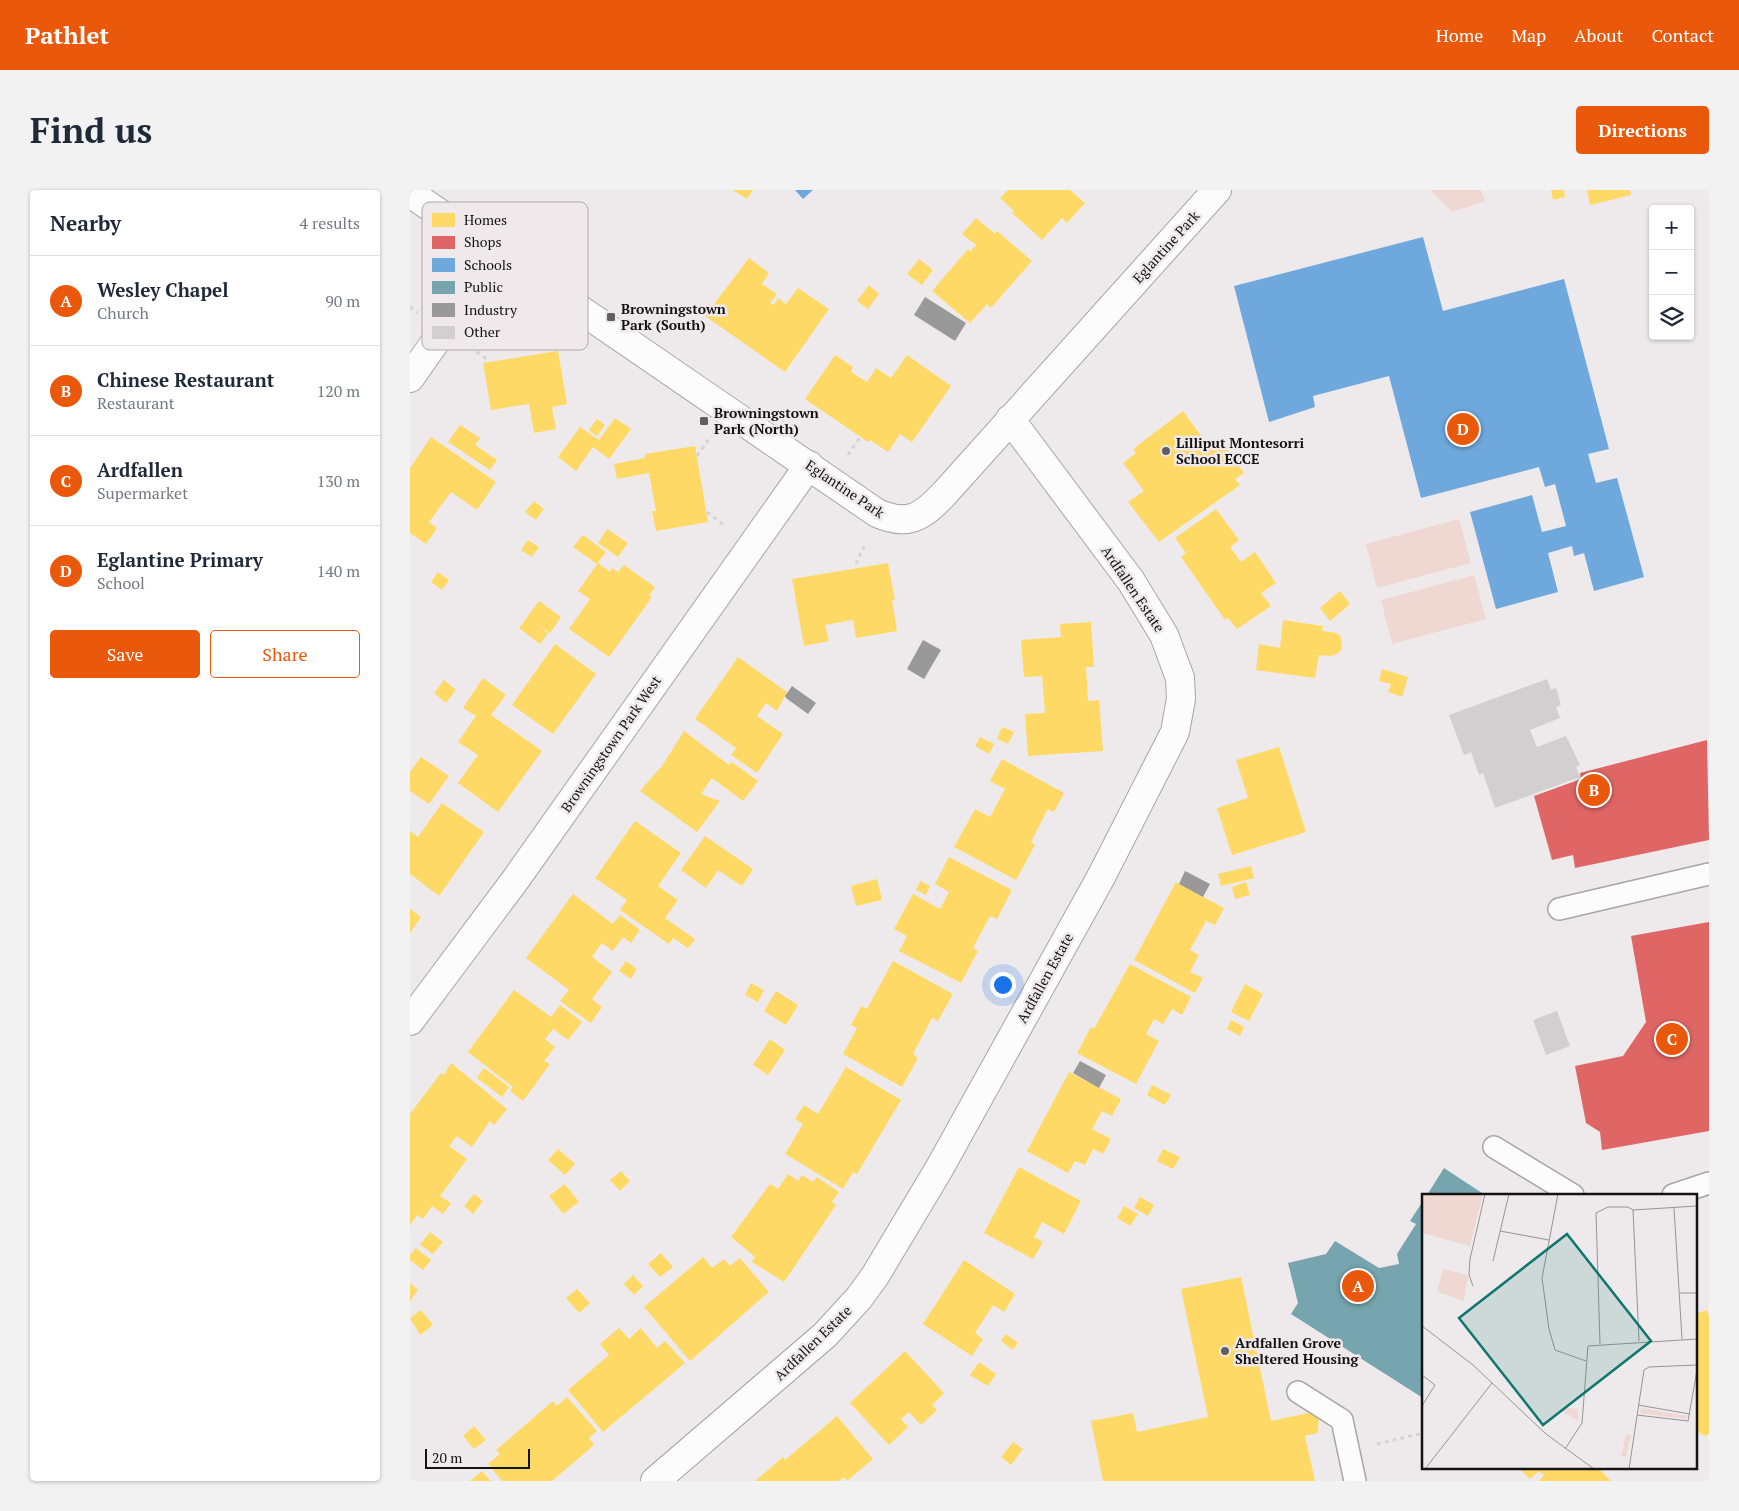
<!DOCTYPE html>
<meta charset="utf-8">
<style>
:root{--surface:#fff;--page:#f2f2f3;--text:#1f2937;--muted:#747a83;--line:#e0e1e3;--accent:#ea580c}
body{margin:0;font-family:"PT Serif",serif;background:var(--page);color:var(--text)}
.controls{position:absolute;right:15px;top:15px;display:grid;overflow:hidden;border-radius:5px;box-shadow:0 1px 4px #0004}
.controls button{width:45px;height:45px;display:grid;place-items:center;padding:0;border:0;border-bottom:1px solid var(--line);background:var(--surface);color:var(--text);font:25px sans-serif}
.scale{position:absolute;left:15px;bottom:12px;width:105px;box-sizing:border-box;padding-left:5px;border:2px solid #141213;border-top:0;font-size:14px;line-height:18px;white-space:nowrap;color:#141213;-webkit-text-stroke:4px #efe9eb;paint-order:stroke}
.you{position:absolute;left:592px;top:794px;width:18px;height:18px;margin:-12px;border:4px solid #fff;border-radius:50%;background:#1a73e8;box-shadow:0 0 0 8px #1a73e833}
.badge{display:grid;place-items:center;width:32px;height:32px;border-radius:50%;background:var(--accent);color:#fff;font-size:16px;font-weight:700}
.pin{position:absolute;translate:-50% -50%;border:2px solid #fff;box-shadow:0 1px 5px #0006}
.list{margin:0;padding:0;list-style:none}
h2{display:flex;justify-content:space-between;align-items:center;height:65px;margin:0;padding:0 20px;font-size:21px}
h2 small{font-size:16px;font-weight:400;color:var(--muted)}
.list li{display:grid;grid-template-columns:32px 1fr auto;gap:15px;align-items:center;box-sizing:border-box;height:90px;padding:0 20px;border-top:1px solid var(--line)}
.list b{display:block;font-size:19px;white-space:nowrap}
.list p{margin:0;font-size:16px;white-space:nowrap;color:var(--muted)}
.list em{font-size:16px;font-style:normal;color:var(--muted)}
.actions{display:flex;gap:10px;padding:15px 20px}
.actions a{flex:1;padding:11px 0;border:1px solid var(--accent);border-radius:5px;text-align:center;font-size:18px;color:var(--accent)}
.actions .main{background:var(--accent);color:#fff}
.icon{flex:none;width:28px;height:28px;fill:none;stroke:currentColor;stroke-width:2;stroke-linecap:round;stroke-linejoin:round}
.map{position:relative;flex:none;width:1299px;height:1291px;overflow:hidden;border-radius:5px}
header{display:flex;align-items:center;gap:30px;box-sizing:border-box;height:70px;padding:0 25px;background:var(--accent);color:#fff}
header strong{font-size:24px}
nav{display:flex;gap:28px;margin-inline-start:auto;font-size:18px}
.intro{display:flex;align-items:center;justify-content:space-between;box-sizing:border-box;height:120px;padding:0 30px}
h1{margin:0;font-size:35px}
.button{padding:12px 22px;border-radius:5px;background:var(--accent);color:#fff;font-size:18px;font-weight:700}
main{display:flex;gap:30px;padding:0 30px}
aside{flex:1;background:var(--surface);border-radius:5px;box-shadow:0 1px 4px #0004}
.map>svg:first-child{display:block}
.green{fill:#efd8d1}
.homes{fill:#ffd966}
.shops{fill:#e06666}
.schools{fill:#6fa8dc}
.public{fill:#76a5af}
.industry{fill:#999}
.building{fill:#d2cfd0}
.lines{fill:none;stroke-linecap:round;stroke-linejoin:round}
.lane-casing{stroke:#a7a5a6;stroke-width:24}
.street-casing{stroke:#a7a5a6;stroke-width:30}
.path{stroke:#d5d4d4;stroke-width:3;stroke-dasharray:4 4;stroke-linecap:butt}
.lane{stroke:#fcfcfc;stroke-width:21}
.street{stroke:#fcfcfc;stroke-width:28}
.poi-dot{fill:#605e5f;stroke:#efe9eb;stroke-width:2}
.labels{text-anchor:middle;stroke-width:5;stroke-linejoin:round;paint-order:stroke}
.street-label{font-size:14px;fill:#141213;stroke:#efe9eb}
.poi-label{font-size:14px;font-weight:bold;fill:#141213;stroke:#efe9eb;text-anchor:start}
.inset-road{fill:none;stroke:#979495;stroke-width:1}
.view{fill:#0f766e;fill-opacity:0.15;stroke:#0f766e;stroke-width:2.5}
.inset-edge{fill:none;stroke:#141213;stroke-width:2.5}
.key{fill:#efe9eb;stroke:#ada8aa;stroke-width:1}
.key-label{font-size:14px;fill:#141213}
</style>
<header>
<strong>Pathlet</strong>
<nav><a>Home</a><a>Map</a><a>About</a><a>Contact</a></nav>
</header>
<div class="intro"><h1>Find us</h1><a class="button">Directions</a></div>
<main>
<aside>
<h2>Nearby<small>4 results</small></h2>
<ul class="list">
<li><span class="badge">A</span><div><b>Wesley Chapel</b><p>Church</p></div><em>90 m</em></li>
<li><span class="badge">B</span><div><b>Chinese Restaurant</b><p>Restaurant</p></div><em>120 m</em></li>
<li><span class="badge">C</span><div><b>Ardfallen</b><p>Supermarket</p></div><em>130 m</em></li>
<li><span class="badge">D</span><div><b>Eglantine Primary</b><p>School</p></div><em>140 m</em></li>
</ul>
<div class="actions"><a class="main">Save</a><a>Share</a></div>
</aside>
<div class="map">
<svg width="1299" height="1291" viewBox="0 0 1299 1291">
<rect width="100%" height="100%" fill="#eeeaec"/>
<!-- green -->
<g class="green">
<polygon points="1020,0 1071,0 1075,11 1042,22"/>
<polygon points="1049,329 1061,373 967,398 956,354"/>
<polygon points="1064,385 1076,429 982,454 971,410"/>
</g>
<!-- homes -->
<g class="homes">
<polygon points="323,0 343,0 337,9"/>
<polygon points="598,0 660,0 675,13 657,33 652,28 632,50 602,23 604,21 590,8"/>
<polygon points="1141,0 1154,0 1155,7 1143,10"/>
<polygon points="1177,0 1220,0 1221,5 1180,15"/>
<polygon points="566,28 585,44 587,41 622,71 581,118 577,114 560,133 522,101 558,59 560,62 566,55 552,44"/>
<polygon points="339,68 359,83 352,94 367,104 360,113 364,115 368,108 376,114 388,98 419,119 375,182 295,126"/>
<polygon points="509,69 523,80 512,95 497,84"/>
<polygon points="459,95 469,104 458,119 447,111"/>
<polygon points="148,161 157,214 142,217 146,239 124,243 119,214 81,220 73,173"/>
<polygon points="425,165 443,177 441,182 457,192 466,178 481,188 497,165 541,196 502,252 490,244 478,262 460,250 458,252 395,209"/>
<polygon points="773,221 797,254 809,249 834,283 825,289 830,295 749,352 718,312 734,301 713,273 726,263 723,259"/>
<polygon points="205,228 221,239 199,269 183,257 166,281 148,267 170,237 189,250"/>
<polygon points="187,229 195,235 187,246 179,240"/>
<polygon points="50,235 70,248 65,255 87,270 80,280 38,252"/>
<polygon points="21,247 86,292 67,320 41,302 19,332 27,338 16,354 0,343 0,278"/>
<polygon points="285,256 298,332 246,341 242,321 246,321 239,283 207,289 204,274 235,268 235,264"/>
<polygon points="124,311 134,319 126,330 115,322"/>
<polygon points="806,319 829,350 820,357 831,372 845,362 866,393 851,403 861,416 827,439 818,428 815,430 771,367 776,363 765,348"/>
<polygon points="197,339 218,353 208,367 188,353"/>
<polygon points="173,345 196,362 187,374 163,357"/>
<polygon points="118,350 129,357 122,367 111,360"/>
<polygon points="188,373 200,382 202,378 208,382 214,375 245,397 239,405 242,407 199,467 159,439 180,409 168,401"/>
<polygon points="478,373 485,410 482,410 487,441 446,448 443,430 415,435 419,451 394,456 382,389"/>
<polygon points="28,382 39,390 32,400 21,392"/>
<polygon points="930,401 940,414 920,431 910,418"/>
<polygon points="129,411 151,427 140,443 127,434 138,443 130,454 109,438"/>
<polygon points="873,430 913,436 912,441 927,443 931,447 932,459 927,464 920,466 909,465 905,488 846,480 849,454 870,458"/>
<polygon points="681,432 684,477 676,477 678,511 689,510 693,561 618,566 615,524 635,523 633,499 632,486 614,487 611,450 651,447 650,434"/>
<polygon points="145,454 186,484 143,544 102,515"/>
<polygon points="328,467 377,502 367,521 356,513 347,526 373,544 347,583 321,565 326,558 285,529"/>
<polygon points="972,479 998,487 992,507 978,502 981,494 969,491"/>
<polygon points="73,488 96,505 81,525 132,561 88,622 48,593 68,565 48,552 66,526 53,518"/>
<polygon points="34,490 46,500 36,513 24,503"/>
<polygon points="592,537 604,542 598,554 587,549"/>
<polygon points="274,541 319,575 322,572 348,591 333,611 302,588 291,604 310,611 287,642 230,601 252,576"/>
<polygon points="570,547 584,554 579,564 565,556"/>
<polygon points="869,557 896,642 822,665 807,618 838,608 826,570"/>
<polygon points="11,567 39,586 19,614 0,601 0,582"/>
<polygon points="592,569 654,603 644,622 638,619 621,652 625,655 606,690 544,657 565,619 580,627 595,599 580,591"/>
<polygon points="32,613 74,642 29,706 0,684 0,641 8,647"/>
<polygon points="225,631 271,663 248,696 268,710 255,728 285,749 278,758 263,748 259,754 210,720 217,710 185,688"/>
<polygon points="295,646 343,679 332,696 308,680 296,698 271,680"/>
<polygon points="539,667 602,700 587,729 580,726 563,758 568,761 551,793 489,761 497,746 484,739 503,704 530,719 539,702 525,694"/>
<polygon points="841,676 844,688 811,696 808,684"/>
<polygon points="467,689 472,710 446,716 441,696"/>
<polygon points="510,691 520,696 516,705 506,700"/>
<polygon points="766,692 814,718 805,735 796,731 780,760 789,765 780,782 793,788 785,803 724,770"/>
<polygon points="836,692 840,705 825,709 822,697"/>
<polygon points="163,704 203,734 210,725 230,740 221,753 213,747 203,761 192,753 182,767 202,782 182,809 192,817 181,833 150,811 159,800 116,768"/>
<polygon points="0,719 11,727 0,743"/>
<polygon points="216,771 227,779 221,789 209,781"/>
<polygon points="483,771 543,804 528,831 522,828 503,864 508,868 492,897 433,864 447,838 441,835 451,816 457,819"/>
<polygon points="720,774 781,807 772,825 762,819 753,834 744,829 736,844 749,851 726,894 667,863 681,837 684,839"/>
<polygon points="341,793 354,800 348,812 335,805"/>
<polygon points="835,794 853,804 839,831 821,822"/>
<polygon points="104,800 141,827 150,815 172,832 158,850 143,839 135,849 145,857 134,871 140,874 113,911 100,901 103,897 58,862"/>
<polygon points="366,801 388,815 376,835 354,821"/>
<polygon points="821,830 834,837 830,846 817,839"/>
<polygon points="360,849 375,860 358,885 343,875"/>
<polygon points="41,873 97,919 84,935 80,931 62,957 47,946 39,956 57,969 30,1006 41,1013 33,1024 22,1016 13,1029 7,1025 0,1035 0,924 31,883 34,885"/>
<polygon points="436,877 491,910 447,984 443,982 433,999 375,964 393,934 385,929 394,915 408,924"/>
<polygon points="74,878 99,897 92,907 67,888"/>
<polygon points="659,882 711,909 702,926 692,921 682,939 701,949 693,964 683,959 675,975 665,971 658,983 617,961"/>
<polygon points="742,895 761,905 755,915 737,905"/>
<polygon points="148,959 165,974 155,985 138,970"/>
<polygon points="753,959 770,967 763,979 747,971"/>
<polygon points="609,977 671,1011 654,1044 632,1032 624,1047 633,1052 623,1069 574,1043"/>
<polygon points="211,981 220,991 210,1001 200,990"/>
<polygon points="378,984 388,991 392,985 403,992 407,987 429,1002 422,1012 426,1015 374,1092 342,1072 345,1067 321,1047 360,994 368,999"/>
<polygon points="155,994 169,1012 153,1024 139,1006"/>
<polygon points="64,1004 73,1011 63,1024 54,1016"/>
<polygon points="730,1007 744,1015 738,1026 724,1018"/>
<polygon points="714,1016 728,1024 720,1036 707,1028"/>
<polygon points="20,1042 33,1052 23,1064 10,1055"/>
<polygon points="6,1058 21,1070 13,1080 0,1070 0,1065"/>
<polygon points="251,1063 263,1077 250,1087 238,1074"/>
<polygon points="293,1067 302,1078 314,1069 320,1076 330,1068 359,1102 280,1171 234,1117"/>
<polygon points="554,1070 605,1104 594,1122 583,1115 565,1143 573,1149 562,1166 513,1134"/>
<polygon points="223,1085 233,1096 224,1105 214,1094"/>
<polygon points="831,1087 861,1231 903,1222 909,1225 908,1243 895,1246 905,1291 693,1291 681,1231 723,1223 727,1242 798,1227 771,1099"/>
<polygon points="0,1093 8,1100 0,1111"/>
<polygon points="167,1099 180,1113 169,1123 156,1108"/>
<polygon points="11,1120 23,1135 10,1145 0,1128"/>
<polygon points="1297,1120 1299,1127 1299,1244 1295,1246 1285,1240 1285,1124"/>
<polygon points="209,1138 219,1149 231,1138 247,1158 255,1151 275,1173 193,1242 158,1200 199,1165 190,1154"/>
<polygon points="596,1144 608,1153 603,1160 591,1151"/>
<polygon points="495,1161 534,1203 522,1215 527,1220 511,1235 499,1222 491,1229 498,1237 479,1255 440,1213"/>
<polygon points="569,1172 586,1184 578,1196 560,1185"/>
<polygon points="157,1207 187,1241 179,1248 184,1255 142,1291 92,1291 78,1274 90,1264 86,1260 143,1211 147,1216"/>
<polygon points="427,1226 463,1269 437,1291 434,1287 429,1291 345,1291 373,1267 375,1270"/>
<polygon points="64,1236 76,1250 64,1259 53,1246"/>
<polygon points="603,1252 613,1259 601,1275 591,1267"/>
<polygon points="1108,1277 1187,1277 1201,1291 1129,1291 1134,1285 1129,1281 1120,1289"/>
<polygon points="72,1281 81,1291 60,1291"/>
</g>
<!-- shops -->
<g class="shops">
<polygon points="1297,550 1299,650 1165,678 1163,665 1142,670 1124,606 1171,589 1170,583"/>
<polygon points="1299,732 1299,941 1192,960 1190,942 1176,933 1165,876 1213,866 1236,832 1221,746"/>
</g>
<!-- schools -->
<g class="schools">
<polygon points="385,0 403,0 393,9"/>
<polygon points="1013,47 1033,121 1154,89 1199,259 1178,264 1186,293 1207,288 1234,387 1184,401 1174,363 1164,366 1162,356 1138,363 1148,402 1086,419 1060,322 1122,305 1132,342 1156,336 1145,294 1135,297 1129,277 1011,308 979,186 903,206 905,217 859,232 824,96"/>
</g>
<!-- public -->
<g class="public">
<polygon points="1034,978 1075,1005 1017,1005"/>
<polygon points="1013,1011 1013,1208 881,1124 888,1113 878,1073 916,1064 925,1051 969,1078 989,1074 987,1064 1006,1034 1000,1031"/>
</g>
<!-- industry -->
<g class="industry">
<polygon points="515,107 556,133 545,151 504,125"/>
<polygon points="513,450 531,460 514,489 497,479"/>
<polygon points="382,496 406,513 398,524 376,508 375,506"/>
<polygon points="775,681 800,694 793,707 769,694"/>
<polygon points="670,871 696,885 689,898 663,883"/>
</g>
<!-- building -->
<g class="building">
<polygon points="1137,489 1141,500 1146,498 1151,515 1146,517 1150,528 1120,540 1127,557 1156,546 1170,575 1166,577 1170,587 1085,618 1073,583 1069,585 1061,562 1054,565 1039,525"/>
<polygon points="1147,821 1160,856 1136,865 1123,830"/>
</g>
<g class="lines">
<!-- lane casing -->
<g class="lane-casing">
<g id="lane">
<polyline points="1149,719 1299,684"/>
<polyline points="1084,957 1163,1005"/>
<polyline points="1263,1005 1299,993"/>
<polyline points="888,1202 932,1230 945,1291"/>
</g>
</g>
<!-- street casing -->
<g class="street-casing">
<g id="street">
<path d="M0 3 467 323C498 337 512 327 534 304L807 0"/>
<polyline points="0,188 87,64"/>
<polyline points="0,831 106,689 399,275"/>
<polyline points="245,1291 415,1145 449,1108 465,1086 529,979 691,687 765,542 771,509 770,488 754,445 721,391 600,229"/>
</g>
</g>
<!-- path -->
<g class="path">
<polyline points="0,117 8,123"/>
<polyline points="60,157 78,170"/>
<polyline points="438,265 450,247"/>
<polyline points="287,266 301,246"/>
<polyline points="297,322 316,337"/>
<polyline points="446,374 456,352"/>
<polyline points="967,1254 1013,1243"/>
</g>
<!-- lane -->
<use href="#lane" class="lane"/>
<!-- street -->
<use href="#street" class="street"/>
</g>
<!-- markers -->
<g class="poi-dot">
<rect x="196" y="122" width="10" height="10" rx="2.5"/>
<rect x="289" y="226" width="10" height="10" rx="2.5"/>
<circle cx="756" cy="261" r="5"/>
<circle cx="815" cy="1161" r="5"/>
</g>
<g class="labels">
<!-- street labels -->
<g class="street-label">
<text transform="translate(756 57) rotate(-48)" y="5">Eglantine Park</text>
<text transform="translate(435 299) rotate(34)" y="5">Eglantine Park</text>
<text transform="translate(723 399) rotate(56)" y="5">Ardfallen Estate</text>
<text transform="translate(201 554) rotate(-55)" y="5">Browningstown Park West</text>
<text transform="translate(635 788) rotate(-61)" y="5">Ardfallen Estate</text>
<text transform="translate(403 1153) rotate(-44)" y="5">Ardfallen Estate</text>
</g>
<!-- poi labels -->
<g class="poi-label">
<text x="211" y="124">Browningstown<tspan x="211" dy="16">Park (South)</tspan></text>
<text x="304" y="228">Browningstown<tspan x="304" dy="16">Park (North)</tspan></text>
<text x="766" y="258">Lilliput Montesorri<tspan x="766" dy="16">School ECCE</tspan></text>
<text x="825" y="1158">Ardfallen Grove<tspan x="825" dy="16">Sheltered Housing</tspan></text>
</g>
</g>
<!-- overview -->
<g transform="translate(1012 1004)">
<rect width="275" height="275" fill="#eeeaec"/>
<path d="M0 0H61L48 52 0 39ZM21 75 46 81 42 107 15 98ZM141 213 156 215V227L139 216ZM219 214 265 222 264 225 218 219ZM204 241H209L204 263 199 262Z" fill="#efd8d1"/>
<path class="inset-road" d="M136 0 120 84 127 135 133 156 164 167M252 14 260 145M211 16 217 147M211 16 275 12M78 37 127 46M71 67 87 0M51 92 47 81 48 65 63 0M258 99H275M0 132 51 171 124 240 172 275M178 150 174 19 186 13H206L211 16M0 181 13 191 0 212M216 211 268 220M215 221 266 227 275 176M143 255 160 229 166 152 275 145M3 275 70 189M207 275 222 176 227 173 275 171"/>
<path class="view" d="M145 40 229 147 121 231 37 124Z"/>
<rect width="275" height="275" class="inset-edge"/>
</g>
<!-- legend -->
<rect x="12" y="12" width="166" height="148" rx="8" class="key"/>
<rect x="22" y="23" width="23" height="14" fill="#ffd966"/>
<rect x="22" y="46" width="23" height="13" fill="#e06666"/>
<rect x="22" y="68" width="23" height="14" fill="#6fa8dc"/>
<rect x="22" y="91" width="23" height="13" fill="#76a5af"/>
<rect x="22" y="113" width="23" height="14" fill="#999"/>
<rect x="22" y="136" width="23" height="13" fill="#d2cfd0"/>
<g class="key-label">
<text x="54" y="35">Homes</text>
<text x="54" y="57">Shops</text>
<text x="54" y="80">Schools</text>
<text x="54" y="102">Public</text>
<text x="54" y="125">Industry</text>
<text x="54" y="147">Other</text>
</g>
</svg>
<div class="controls">
<button>+</button>
<button>−</button>
<button><svg class="icon" aria-label="layers" viewBox="0 0 24 24"><path d="M12 4l9 5-9 5-9-5zM3 14l9 5 9-5"/></svg></button>
</div>
<div class="scale">20 m</div>
<div class="you"></div>
<div class="pin badge" style="left:948px;top:1096px">A</div>
<div class="pin badge" style="left:1184px;top:600px">B</div>
<div class="pin badge" style="left:1262px;top:849px">C</div>
<div class="pin badge" style="left:1053px;top:239px">D</div>
</div>
</main>
